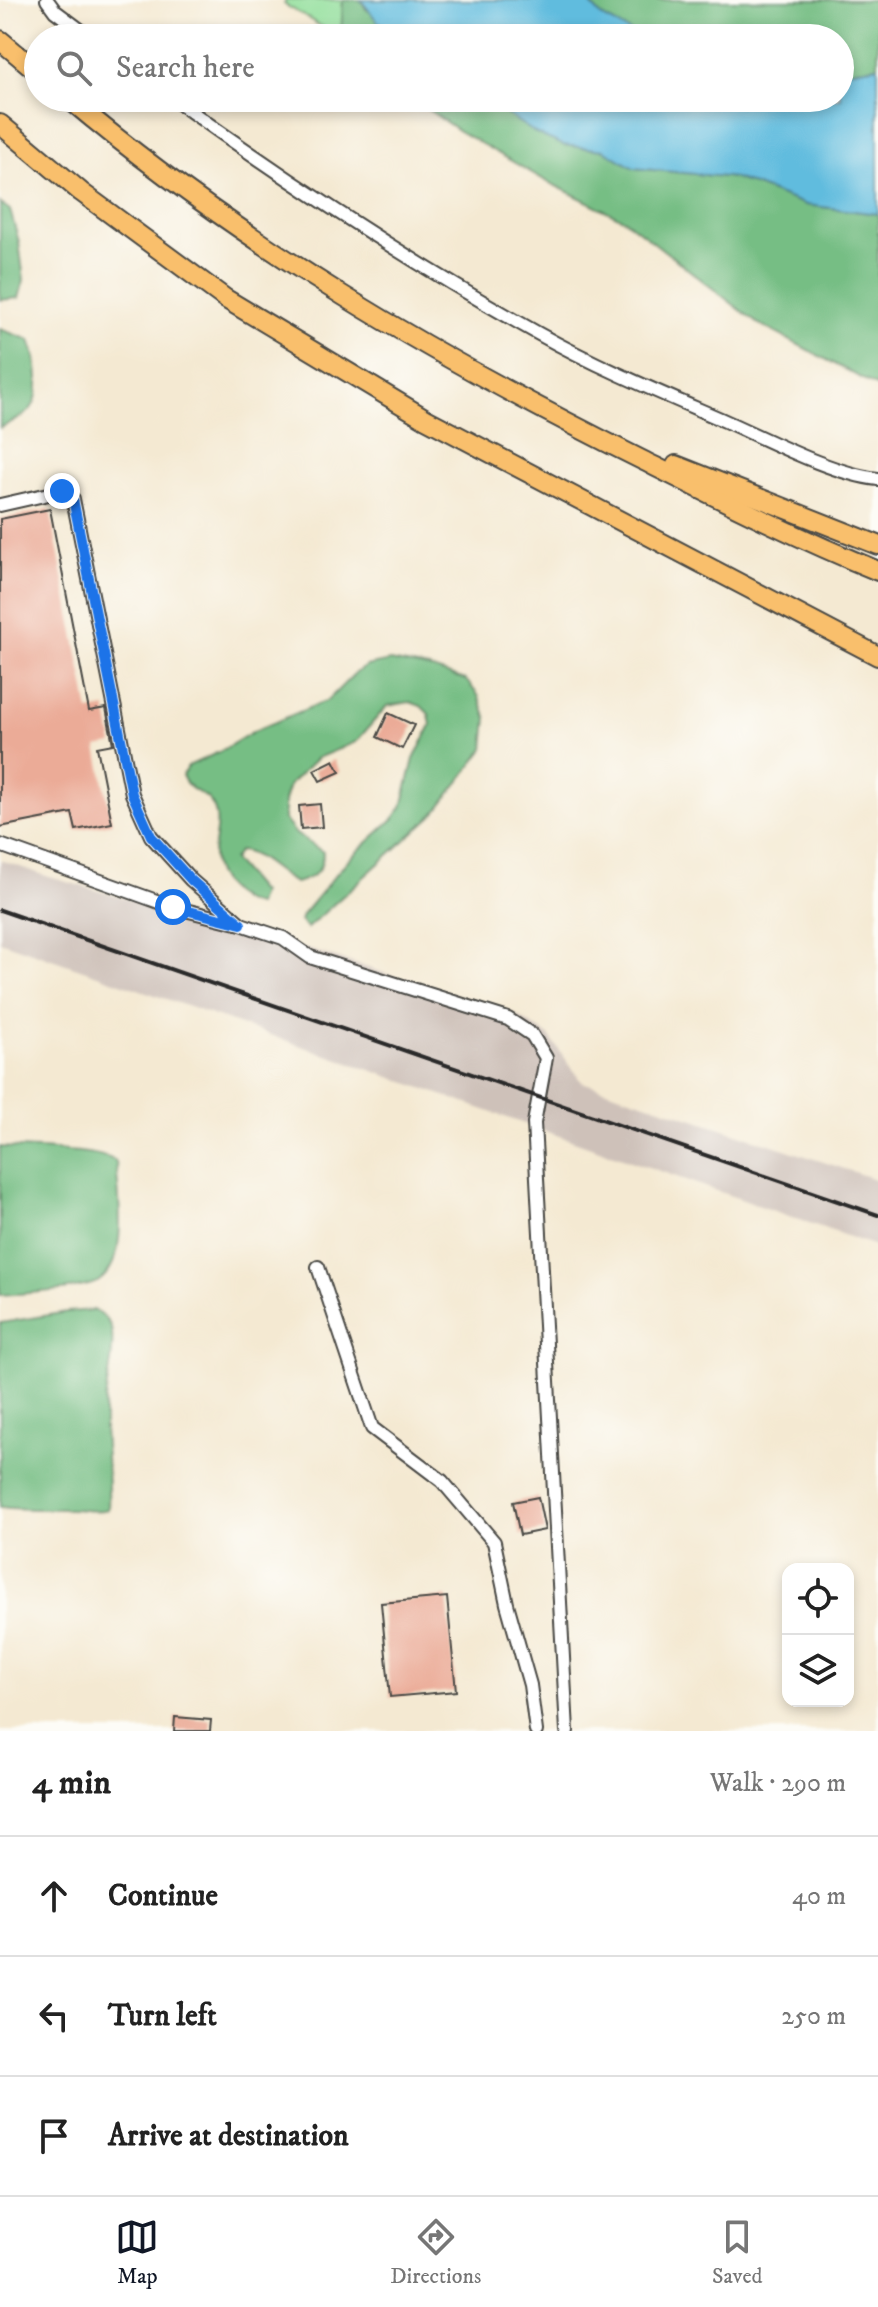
<!DOCTYPE html>
<meta charset="utf-8">
<style>
:root{--surface:#fff;--page:#f6f6f6;--text:#222;--muted:#767676;--line:#e0e0e0;--accent:#111827}
body{margin:0;font-family:"IM FELL DW Pica",serif;background:var(--page);color:var(--text)}
.controls{position:absolute;right:24px;bottom:24px;display:grid;overflow:hidden;border-radius:16px;box-shadow:0 4px 12px #0003}
.controls button{width:72px;height:72px;display:grid;place-items:center;padding:0;border:0;border-bottom:2px solid var(--line);background:var(--surface);color:var(--text);font:40px sans-serif}
.stop{position:absolute;width:24px;height:24px;margin:-18px;border:6px solid #1a73e8;border-radius:50%;background:#fff}
.stop.end{background:#1a73e8;border-color:#fff;box-shadow:0 2px 8px #0008}
.list{margin:0;padding:0;list-style:none}
h2{display:flex;justify-content:space-between;align-items:center;height:104px;margin:0;padding:0 32px;font-size:34px}
h2 small{font-size:26px;font-weight:400;color:var(--muted)}
.list li{display:grid;grid-template-columns:52px 1fr auto;gap:24px;align-items:center;box-sizing:border-box;height:120px;padding:0 32px;border-top:2px solid var(--line)}
.list b{display:block;font-size:30px;white-space:nowrap}
.list em{font-size:26px;font-style:normal;color:var(--muted)}
.icon{flex:none;width:44px;height:44px;fill:none;stroke:currentColor;stroke-width:2;stroke-linecap:round;stroke-linejoin:round}
.map{position:relative;flex:none;width:878px;height:1731px;overflow:hidden}
.search{position:absolute;background:var(--surface);box-shadow:0 4px 12px #0003;left:24px;right:24px;top:24px;height:88px;display:flex;align-items:center;gap:20px;box-sizing:border-box;padding:0 28px;border-radius:44px;color:var(--muted);font-size:30px}
.sheet{height:464px;background:var(--surface)}
nav{display:flex;justify-content:space-around;align-items:center;box-sizing:border-box;height:112px;border-top:2px solid var(--line);background:var(--surface);font-size:22px;color:var(--muted)}
nav a{display:grid;justify-items:center;gap:4px}
nav .on{color:var(--accent)}
.map>svg:first-child{display:block}
.industrial{fill:#cec1b9}
.green{fill:#93df9c;stroke:#5f8564;stroke-width:2}
.forest{fill:#76be84;stroke:#507458;stroke-width:2}
.water{fill:#61bcde;stroke:#467484;stroke-width:2}
.building{fill:#ebab97}
.lines{fill:none;stroke-linecap:round;stroke-linejoin:round}
.minor-casing{stroke:#494844;stroke-width:16}
.highway-casing{stroke:#494844;stroke-width:22}
.minor{stroke:#fff;stroke-width:12}
.highway{stroke:#f9bf6c;stroke-width:18}
.rail{stroke:#2b2b2b;stroke-width:4}
.route{stroke:#1a73e8;stroke-width:10}
</style>
<div class="map">
<svg width="878" height="1731" viewBox="0 0 878 1731">
<rect width="100%" height="100%" fill="#fdfcf7"/>
<filter id="ink" filterUnits="userSpaceOnUse"><feTurbulence type="fractalNoise" baseFrequency=".0125" numOctaves="2"/><feDisplacementMap in="SourceGraphic" scale="16" xChannelSelector="R" yChannelSelector="G"/><feConvolveMatrix kernelMatrix="1 2 1 2 8 2 1 2 1" color-interpolation-filters="sRGB"/></filter>
<filter id="wash" filterUnits="userSpaceOnUse"><feTurbulence type="fractalNoise" baseFrequency=".006" numOctaves="4" result="noise"/><feDisplacementMap in="SourceGraphic" scale="32" xChannelSelector="R" yChannelSelector="G"/><feGaussianBlur stdDeviation="1.8" result="paint"/><feColorMatrix in="noise" values="0 0 0 0 0 0 0 0 0 0 0 0 0 0 0 0 0 1.4 0 .05"/><feComposite in="paint" operator="in"/></filter>
<g filter="url(#wash)">
<rect width="100%" height="100%" fill="#f4e9d2"/>
<!-- industrial -->
<polygon class="industrial" points="0,860 49,877 317,952 515,1014 549,1036 582,1082 878,1180 878,1247 0,941"/>
<!-- green -->
<polygon class="green" points="286,0 343,0 341,38 284,4"/>
<!-- forest -->
<g class="forest">
<polygon points="343,0 361,0 366,9 411,38 341,38"/>
<polygon points="587,0 878,0 878,66 840,72 840,38 642,38 601,16"/>
<polygon points="411,98 487,98 503,112 563,145 604,150 634,168 735,178 806,205 878,214 878,387 757,323 625,220 548,182 459,131"/>
<polygon points="0,203 10,210 19,242 24,280 19,298 0,300"/>
<path d="M0 329 30 340C37 359 45 396 28 412 20 419 9 423 0 428Z"/>
<path d="M390 661 429 668 466 680 478 695 487 718 484 749 435 813 307 928 300 921 302 915 347 861 394 818 402 807 414 759 431 725 429 714 421 706 410 702 387 706 356 742 317 758 289 785 284 801V819L296 834 323 852C323 872 313 878 295 883 276 874 259 852 239 851L233 860 261 893 257 905C236 902 213 879 213 856 213 840 221 821 213 806 206 791 191 795 182 776L188 766 219 752 254 731 328 700 354 674 366 666Z"/>
<path d="M0 1147C23 1149 103 1149 116 1162 118 1195 130 1259 99 1281 85 1290 19 1294 0 1295Z"/>
<path d="M94 1310C104 1316 111 1322 112 1334 115 1356 104 1390 104 1415 103 1447 110 1477 108 1509 94 1513 84 1509 70 1509 46 1509 24 1510 0 1507V1323L67 1312Z"/>
</g>
<!-- water -->
<g class="water">
<polygon points="361,0 587,0 601,16 642,38 411,38 378,22"/>
<polygon points="878,66 878,214 806,205 735,178 634,168 604,150 563,145 537,134 503,112 487,98 840,98 840,72"/>
</g>
<g id="blocks">
<!-- building -->
<g class="building">
<polygon points="50,509 89,711 106,708 113,744 97,747 112,823 76,830 72,813 0,827 0,519"/>
<polygon points="388,713 414,725 402,749 377,737"/>
<polygon points="334,760 340,772 320,781 314,770"/>
<polygon points="320,804 322,827 301,829 299,806"/>
<polygon points="538,1497 545,1530 520,1535 513,1502"/>
<polygon points="447,1597 456,1691 390,1697 381,1603"/>
<polygon points="175,1717 211,1720 210,1731 174,1731"/>
</g>
</g>
</g>
<g filter="url(#ink)">
<use href="#blocks" fill-opacity="0" stroke="#494844" stroke-width="2"/>
<g class="lines">
<!-- minor casing -->
<g class="minor-casing">
<g id="minor">
<polyline points="47,0 55,11 91,38"/>
<path d="M172 98C290 183 412 263 539 334 598 367 663 394 725 421 768 440 832 474 878 479"/>
<polyline points="0,505 62,491 73,499 132,794 151,836 191,880 240,923"/>
<polyline points="0,845 173,907 241,924 283,938 310,957 508,1019 532,1035 546,1058 534,1123 567,1731"/>
<polyline points="318,1267 372,1428 442,1481 494,1542 507,1604 530,1685 536,1731"/>
</g>
</g>
<!-- highway casing -->
<g class="highway-casing">
<g id="highway">
<polyline points="0,40 38,72"/>
<path d="M68 98C242 245 439 359 642 460 720 499 797 538 878 571"/>
<polyline points="0,124 81,192 226,299 426,419 878,656"/>
<polyline points="676,465 878,545"/>
</g>
</g>
<!-- minor -->
<use href="#minor" class="minor"/>
<!-- highway -->
<use href="#highway" class="highway"/>
<!-- rail -->
<polyline class="rail" points="0,910 878,1215"/>
</g>
</g>
<g class="lines" filter="url(#ink)">
<!-- route -->
<polyline class="route" points="62,491 73,499 132,794 151,836 191,880 241,924 173,907"/>
</g>
</svg>
<div class="controls">
<button><svg class="icon" aria-label="locate" viewBox="0 0 24 24"><circle cx="12" cy="12" r="6"/><path d="M12 2v4M12 18v4M2 12h4M18 12h4"/></svg></button>
<button><svg class="icon" aria-label="layers" viewBox="0 0 24 24"><path d="M12 4l9 5-9 5-9-5zM3 14l9 5 9-5"/></svg></button>
</div>
<div class="stop" style="left:173px;top:907px"></div>
<div class="stop end" style="left:62px;top:491px"></div>
<div class="search"><svg class="icon" aria-label="search" viewBox="0 0 24 24"><circle cx="10" cy="10" r="6"/><path d="M15 15l6 6"/></svg>Search here</div>
</div>
<section class="sheet">
<h2>4 min<small>Walk · 290 m</small></h2>
<ul class="list">
<li><svg class="icon" aria-label="ahead" viewBox="0 0 24 24"><path d="M12 20V5M6 11l6-6 6 6"/></svg><div><b>Continue</b></div><em>40 m</em></li>
<li><svg class="icon" aria-label="left" viewBox="0 0 24 24"><path d="M17 20v-9H6M10 6l-5 5 5 5"/></svg><div><b>Turn left</b></div><em>250 m</em></li>
<li><svg class="icon" aria-label="arrive" viewBox="0 0 24 24"><path d="M6 21V4h12l-3 4 3 4H6"/></svg><div><b>Arrive at destination</b></div></li>
</ul>
</section>
<nav>
<a class="on"><svg class="icon" aria-label="map" viewBox="0 0 24 24"><path d="M3 6l6-2 6 2 6-2v14l-6 2-6-2-6 2zM9 4v14M15 6v14"/></svg>Map</a>
<a><svg class="icon" aria-label="directions" viewBox="0 0 24 24"><path d="M12 3l9 9-9 9-9-9zM9 14v-3h6M13 9l2 2-2 2"/></svg>Directions</a>
<a><svg class="icon" aria-label="saved" viewBox="0 0 24 24"><path d="M7 4h10v16l-5-4-5 4z"/></svg>Saved</a>
</nav>
